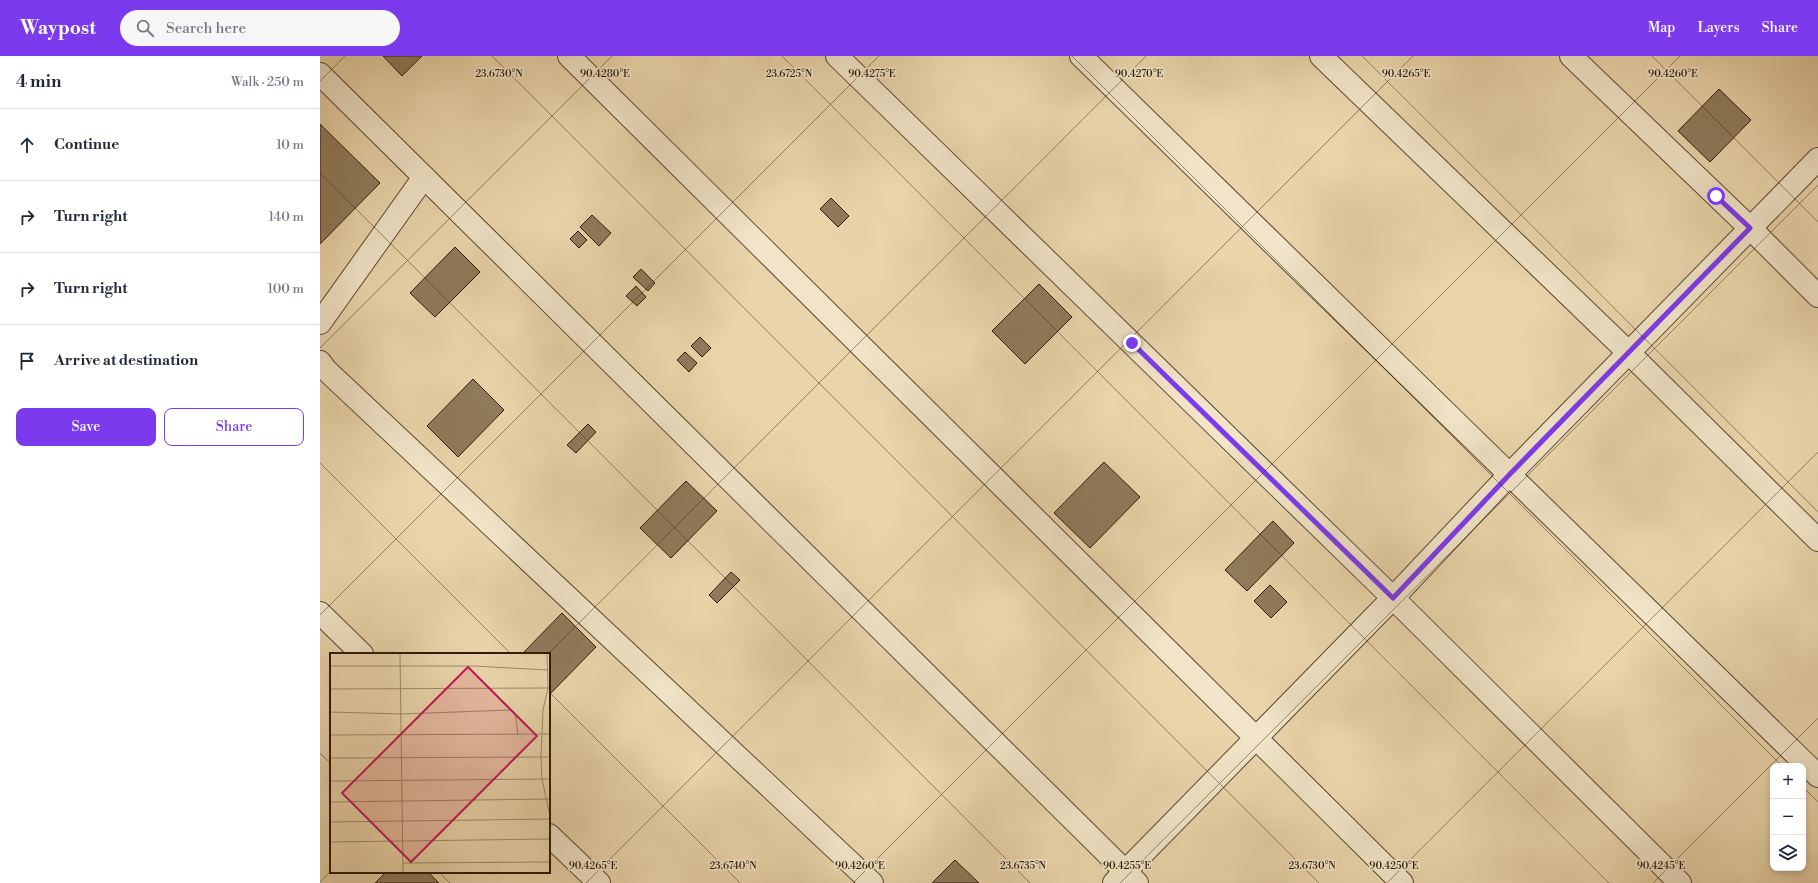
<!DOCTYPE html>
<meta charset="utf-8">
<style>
:root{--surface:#fff;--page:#f6f6f7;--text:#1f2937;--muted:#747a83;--line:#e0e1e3;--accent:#7c3aed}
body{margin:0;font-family:"Libre Bodoni",serif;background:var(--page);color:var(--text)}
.controls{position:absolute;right:12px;bottom:12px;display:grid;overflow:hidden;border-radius:8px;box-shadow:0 2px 6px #0003}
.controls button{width:36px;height:36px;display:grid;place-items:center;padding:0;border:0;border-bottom:1px solid var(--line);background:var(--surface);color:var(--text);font:20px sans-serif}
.stop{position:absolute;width:12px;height:12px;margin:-9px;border:3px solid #7c3aed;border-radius:50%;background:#fff}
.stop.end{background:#7c3aed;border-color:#fff;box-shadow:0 1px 4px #0008}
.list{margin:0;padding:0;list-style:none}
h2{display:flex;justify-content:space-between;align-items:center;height:52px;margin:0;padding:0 16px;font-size:17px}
h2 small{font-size:13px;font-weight:400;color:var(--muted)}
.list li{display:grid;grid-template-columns:26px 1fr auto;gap:12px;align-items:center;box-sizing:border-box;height:72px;padding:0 16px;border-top:1px solid var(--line)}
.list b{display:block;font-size:15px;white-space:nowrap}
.list em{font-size:13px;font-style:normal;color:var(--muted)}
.actions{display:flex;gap:8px;padding:12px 16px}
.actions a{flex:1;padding:9px 0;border:1px solid var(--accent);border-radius:8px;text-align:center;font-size:14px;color:var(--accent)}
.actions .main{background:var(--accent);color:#fff}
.icon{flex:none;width:22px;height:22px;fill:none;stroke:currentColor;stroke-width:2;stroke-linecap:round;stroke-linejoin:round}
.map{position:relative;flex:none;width:1498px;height:827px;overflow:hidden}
header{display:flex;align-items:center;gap:24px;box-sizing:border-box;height:56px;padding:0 20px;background:var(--accent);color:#fff}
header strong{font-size:19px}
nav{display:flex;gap:22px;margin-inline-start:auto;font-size:14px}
.search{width:280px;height:36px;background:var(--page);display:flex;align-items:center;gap:10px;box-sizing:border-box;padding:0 14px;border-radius:22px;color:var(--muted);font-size:15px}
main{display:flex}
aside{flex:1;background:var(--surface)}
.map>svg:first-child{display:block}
.building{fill:#907b5c;stroke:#2e1a07}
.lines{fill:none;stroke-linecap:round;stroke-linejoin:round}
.street-casing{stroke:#5d4930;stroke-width:24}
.street{stroke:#f1e4c8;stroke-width:22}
.route{stroke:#7c3aed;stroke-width:5}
.ticks{fill:none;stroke:#2e1a07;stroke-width:1;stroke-opacity:0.45}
.inset-road{fill:none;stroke:#9f8a69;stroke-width:1}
.view{fill:#c2185b;fill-opacity:0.15;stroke:#c2185b;stroke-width:2}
.inset-edge{fill:none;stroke:#2e1a07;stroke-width:2}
.ticks-label{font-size:10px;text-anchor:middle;fill:#2e1a07;stroke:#f1e4c8;stroke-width:3.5;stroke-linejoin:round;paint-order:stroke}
</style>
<header>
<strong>Waypost</strong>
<div class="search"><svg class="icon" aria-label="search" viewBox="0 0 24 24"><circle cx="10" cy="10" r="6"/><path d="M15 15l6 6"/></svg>Search here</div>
<nav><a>Map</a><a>Layers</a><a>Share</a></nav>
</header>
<main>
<aside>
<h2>4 min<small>Walk · 250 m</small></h2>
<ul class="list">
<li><svg class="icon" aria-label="ahead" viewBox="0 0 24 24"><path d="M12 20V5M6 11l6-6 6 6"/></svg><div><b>Continue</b></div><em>10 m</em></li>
<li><svg class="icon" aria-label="right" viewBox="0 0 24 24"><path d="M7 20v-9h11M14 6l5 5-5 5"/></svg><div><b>Turn right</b></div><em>140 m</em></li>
<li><svg class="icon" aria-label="right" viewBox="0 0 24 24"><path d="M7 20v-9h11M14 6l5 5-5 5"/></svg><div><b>Turn right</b></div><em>100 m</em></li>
<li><svg class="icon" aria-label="arrive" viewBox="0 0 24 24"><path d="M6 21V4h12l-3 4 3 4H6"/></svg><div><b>Arrive at destination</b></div></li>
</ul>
<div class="actions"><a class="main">Save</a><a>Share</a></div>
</aside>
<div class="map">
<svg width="1498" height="827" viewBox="0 0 1498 827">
<rect width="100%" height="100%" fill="#ead5ab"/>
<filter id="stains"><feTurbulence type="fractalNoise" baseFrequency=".005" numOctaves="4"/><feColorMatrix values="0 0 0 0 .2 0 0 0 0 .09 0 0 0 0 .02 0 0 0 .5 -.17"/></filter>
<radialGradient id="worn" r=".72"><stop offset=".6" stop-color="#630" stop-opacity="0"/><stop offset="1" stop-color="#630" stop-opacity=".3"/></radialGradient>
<!-- building -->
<g class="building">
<polygon points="63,0 102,0 82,20"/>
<polygon points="1399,33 1431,64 1390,106 1358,75"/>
<polygon points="0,68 60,127 0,188"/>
<polygon points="511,142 529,160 518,171 500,153"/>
<polygon points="272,159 291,177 279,190 260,171"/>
<polygon points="258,175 267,184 259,192 250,183"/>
<polygon points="135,191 160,216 115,261 90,237"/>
<polygon points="321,213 335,227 328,235 313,221"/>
<polygon points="719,228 752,261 705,308 672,275"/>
<polygon points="316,230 326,241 317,250 306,240"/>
<polygon points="380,281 391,292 382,301 371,290"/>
<polygon points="365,296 377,307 369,316 357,304"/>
<polygon points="153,323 184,354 138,401 107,370"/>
<polygon points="268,368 276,376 256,397 247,389"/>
<polygon points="784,406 820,441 770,492 734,457"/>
<polygon points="366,425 397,455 351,502 320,472"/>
<polygon points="953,465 974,487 927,535 905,514"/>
<polygon points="411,516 420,524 397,547 389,539"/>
<polygon points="950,529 967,546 951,562 934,545"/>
<polygon points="242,557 276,591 229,639 229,598 202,598"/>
<polygon points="635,804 659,827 612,827"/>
<polygon points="66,816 108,816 119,827 55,827"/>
</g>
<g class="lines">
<!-- street casing -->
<g class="street-casing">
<g id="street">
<polyline points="249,0 1082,827"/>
<polyline points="517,0 1073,542 1360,827"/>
<polyline points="761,0 1498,720"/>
<polyline points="1001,0 1309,297 1498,484"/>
<polyline points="1251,0 1430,172 1498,240"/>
<polyline points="0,18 817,827"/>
<polyline points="0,267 104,121"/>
<polyline points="0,306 6,314 552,827"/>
<polyline points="0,557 42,598"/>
<polyline points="229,779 279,827"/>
<polyline points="794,827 1073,542 1190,418 1498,103"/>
</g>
</g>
<!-- street -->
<use href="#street" class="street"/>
</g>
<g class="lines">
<!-- route -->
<polyline class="route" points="812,287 1073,542 1190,418 1430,172 1396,140"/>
</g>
<!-- ticks -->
<path class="ticks" d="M172 0 999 827M462 0 1289 827M752 0 1462 710M1042 0 1498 456M1332 0 1498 166M0 25 25 0M0 117 710 827M0 292 292 0M0 407 191 598M0 559 559 0M228 598 826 0M229 636 420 827M0 697 11 708M1483 731 1498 746M119 816 130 827M0 826 11 815M266 827 1093 0M533 827 1360 0M800 827 1498 129M1067 827 1498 396M1333 827 1498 662"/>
<!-- overview -->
<g transform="translate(10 597)">
<rect width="220" height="220" fill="#ead5ab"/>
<path class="inset-road" d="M70 1 73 219M217 1 218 35 213 57 211 104 212 126 220 163M0 13H143L218 17M0 36 220 35M0 59 71 61 180 57 185 60 188 82M0 82 220 81M0 105 220 104M0 128 220 126M0 149 220 146M0 169 220 166M0 189 220 186M73 210 220 209"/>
<path class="view" d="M138 14 207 83 81 209 12 140Z"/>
<rect width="220" height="220" class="inset-edge"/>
</g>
<g class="ticks-label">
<text x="179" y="21">23.6730°N</text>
<text x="285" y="21">90.4280°E</text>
<text x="469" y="21">23.6725°N</text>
<text x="552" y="21">90.4275°E</text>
<text x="819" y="21">90.4270°E</text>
<text x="1086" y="21">90.4265°E</text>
<text x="1353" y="21">90.4260°E</text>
<text x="273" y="813">90.4265°E</text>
<text x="540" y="813">90.4260°E</text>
<text x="807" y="813">90.4255°E</text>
<text x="1074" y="813">90.4250°E</text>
<text x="1341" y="813">90.4245°E</text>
<text x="413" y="813">23.6740°N</text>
<text x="703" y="813">23.6735°N</text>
<text x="992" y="813">23.6730°N</text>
</g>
<rect width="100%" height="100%" filter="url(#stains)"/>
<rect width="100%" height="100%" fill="url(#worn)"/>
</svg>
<div class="controls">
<button>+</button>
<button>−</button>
<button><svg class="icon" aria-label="layers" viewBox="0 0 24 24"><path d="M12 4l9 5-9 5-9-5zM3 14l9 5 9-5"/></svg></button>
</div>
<div class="stop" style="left:1396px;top:140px"></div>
<div class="stop end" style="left:812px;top:287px"></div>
</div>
</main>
